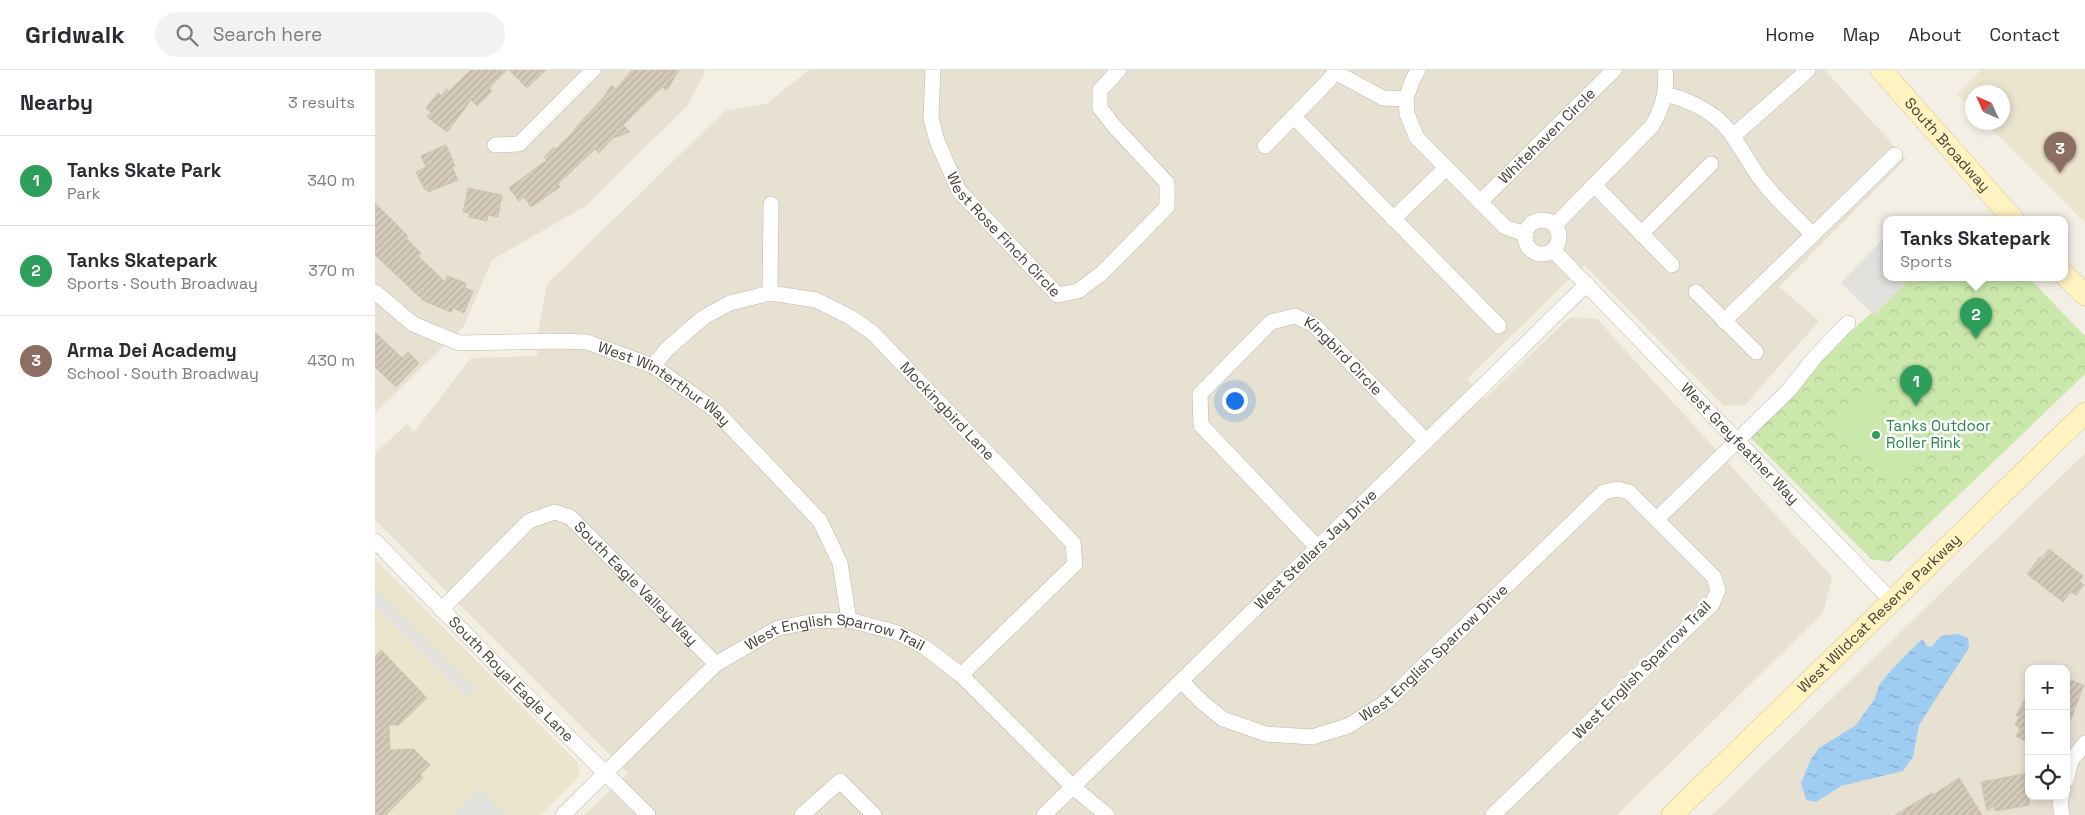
<!DOCTYPE html>
<meta charset="utf-8">
<style>
:root{--surface:#fff;--page:#f2f2f3;--text:#2b2b33;--muted:#7c7c81;--line:#e1e1e2;--accent:#ff3d0f}
body{margin:0;font-family:"Space Grotesk",sans-serif;background:var(--page);color:var(--text)}
.controls{position:absolute;right:15px;bottom:15px;display:grid;overflow:hidden;border-radius:10px;box-shadow:0 2px 8px #0003}
.controls button{width:45px;height:45px;display:grid;place-items:center;padding:0;border:0;border-bottom:1px solid var(--line);background:var(--surface);color:var(--text);font:25px sans-serif}
.compass{position:absolute;left:1590px;top:15px;width:45px;height:45px;border-radius:50%;background:var(--surface);box-shadow:0 2px 8px #0003;rotate:315deg}
.you{position:absolute;left:859px;top:330px;width:18px;height:18px;margin:-12px;border:4px solid #fff;border-radius:50%;background:#1a73e8;box-shadow:0 0 0 8px #1a73e833}
.badge{display:grid;place-items:center;width:32px;height:32px;border-radius:50%;background:var(--accent);color:#fff;font-size:16px;font-weight:700}
.pin{position:absolute;translate:-50% -41px;filter:drop-shadow(0 1px 2px #0008)}
.pin::after{content:'';position:absolute;top:26px;width:18px;height:15px;background:inherit;clip-path:polygon(0 0,100% 0,50% 100%)}
.popup{position:absolute;left:1508px;top:146px;width:185px;height:65px;box-sizing:border-box;display:grid;place-content:center;border-radius:10px;background:var(--surface);filter:drop-shadow(0 1px 4px #0005);font-size:16px;white-space:nowrap;color:var(--muted)}
.popup b{font-size:19px;color:var(--text)}
.popup::after{content:'';position:absolute;left:50%;top:100%;margin-left:-10px;border:10px solid transparent;border-top-color:var(--surface)}
.list{margin:0;padding:0;list-style:none}
h2{display:flex;justify-content:space-between;align-items:center;height:65px;margin:0;padding:0 20px;font-size:21px}
h2 small{font-size:16px;font-weight:400;color:var(--muted)}
.list li{display:grid;grid-template-columns:32px 1fr auto;gap:15px;align-items:center;box-sizing:border-box;height:90px;padding:0 20px;border-top:1px solid var(--line)}
.list b{display:block;font-size:19px;white-space:nowrap}
.list p{margin:0;font-size:16px;white-space:nowrap;color:var(--muted)}
.list em{font-size:16px;font-style:normal;color:var(--muted)}
.icon{flex:none;width:28px;height:28px;fill:none;stroke:currentColor;stroke-width:2;stroke-linecap:round;stroke-linejoin:round}
.map{position:relative;flex:none;width:1710px;height:745px;overflow:hidden}
header{display:flex;align-items:center;gap:30px;box-sizing:border-box;height:70px;padding:0 25px;background:var(--surface);border-bottom:1px solid var(--line)}
header strong{font-size:24px}
nav{display:flex;gap:28px;margin-inline-start:auto;font-size:18px}
.search{width:350px;height:45px;background:var(--page);display:flex;align-items:center;gap:12px;box-sizing:border-box;padding:0 18px;border-radius:28px;color:var(--muted);font-size:19px}
main{display:flex}
aside{flex:1;background:var(--surface)}
.map>svg:first-child{display:block}
.residential{fill:#e7e1d2;fill-rule:evenodd}
.education{fill:#ece5ce}
.forest{fill:url(#forest-crowns)}
.garden{fill:#cbe8ac}
.parking{fill:#e3e1dd}
.water{fill:url(#water-ripples)}
.building{fill:url(#building-hatch);stroke:#d0c3ad}
.lines{fill:none;stroke-linecap:round;stroke-linejoin:round}
.minor-casing{stroke:#beb7a7;stroke-width:16}
.secondary-casing{stroke:#d4c593;stroke-width:22}
.minor{stroke:#fff;stroke-width:15}
.secondary{stroke:#fff3c2;stroke-width:21}
.leisure-dot{fill:#2e9e5b;stroke:#fff;stroke-width:2}
.labels{text-anchor:middle;stroke-width:5;stroke-linejoin:round;paint-order:stroke}
.street-label{font-size:15px;fill:#453f34;stroke:#fff}
.leisure-label{font-size:15px;fill:#27864d;stroke:#fff;text-anchor:start}
</style>
<header>
<strong>Gridwalk</strong>
<div class="search"><svg class="icon" aria-label="search" viewBox="0 0 24 24"><circle cx="10" cy="10" r="6"/><path d="M15 15l6 6"/></svg>Search here</div>
<nav><a>Home</a><a>Map</a><a>About</a><a>Contact</a></nav>
</header>
<main>
<aside>
<h2>Nearby<small>3 results</small></h2>
<ul class="list">
<li><span class="badge" style="background:#2e9e5b">1</span><div><b>Tanks Skate Park</b><p>Park</p></div><em>340 m</em></li>
<li><span class="badge" style="background:#2e9e5b">2</span><div><b>Tanks Skatepark</b><p>Sports · South Broadway</p></div><em>370 m</em></li>
<li><span class="badge" style="background:#8d6e63">3</span><div><b>Arma Dei Academy</b><p>School · South Broadway</p></div><em>430 m</em></li>
</ul>
</aside>
<div class="map">
<svg width="1710" height="745" viewBox="0 0 1710 745">
<defs>
<pattern id="forest-crowns" width="20" height="18" patternUnits="userSpaceOnUse" patternTransform="scale(1.25)"><rect width="20" height="18" fill="#cbe8ac"/><path d="M2 6a3 3 0 1 1 6 0M12 15a3 3 0 1 1 6 0" fill="none" stroke="#b0c895"/></pattern>
<pattern id="water-ripples" width="26" height="14" patternUnits="userSpaceOnUse" patternTransform="scale(1.25)"><rect width="26" height="14" fill="#9fcdf2"/><path d="M2 4q2-2 4 0t4 0M15 11q2-2 4 0t4 0" fill="none" stroke="#83a8c5"/></pattern>
<pattern id="building-hatch" width="6" height="6" patternUnits="userSpaceOnUse" patternTransform="scale(1.25)"><rect width="6" height="6" fill="#d5cbba"/><path d="M-1 1l2-2M0 6l6-6M5 7l2-2" fill="none" stroke="#b8afa0"/></pattern>
</defs>
<rect width="100%" height="100%" fill="#f3efe5"/>
<!-- residential -->
<g class="residential">
<polygon points="0,0 331,0 313,35 212,135 117,190 89,256 0,343"/>
<polygon points="434,0 1450,0 1531,89 1404,217 1444,251 1370,335 1349,336 1209,195 1092,309 1110,328 1195,247 1222,249 1457,507 1448,543 1242,745 209,745 253,703 0,450 0,383 32,354 39,362 96,288 162,286 164,257 172,214 350,41 391,34"/>
<path d="M1710 383V745H1337ZM1654 599H1691V726H1654Z"/>
</g>
<!-- education -->
<g class="education">
<polygon points="1606,0 1710,0 1710,153 1611,53 1628,52 1628,22 1598,22 1597,39 1582,24"/>
<polygon points="0,489 203,693 204,707 166,745 0,745"/>
</g>
<!-- forest -->
<polygon class="forest" points="1534,208 1654,208 1710,266 1710,304 1514,492 1496,489 1376,368 1454,282"/>
<!-- garden -->
<path class="garden" d="M1484 325H1491L1540 375C1542 389 1527 405 1514 407L1508 403 1461 352C1461 341 1475 329 1484 325Z"/>
<!-- parking -->
<g class="parking">
<polygon points="1512,165 1512,208 1536,208 1499,245 1466,213"/>
<polygon points="0,520 101,621 89,625 0,536"/>
<polygon points="104,719 129,745 78,745"/>
</g>
<!-- water -->
<polygon class="water" points="1583,564 1593,568 1594,578 1544,655 1538,687 1528,701 1466,716 1441,732 1431,730 1426,713 1436,689 1444,678 1481,655 1500,628 1504,615 1519,597 1547,569 1552,576 1556,577 1566,566"/>
<!-- building -->
<g class="building">
<polygon points="96,0 132,0 114,18 117,21 102,36 96,30 72,62 52,47 56,42 51,38 63,23 67,26 71,19 74,21"/>
<polygon points="134,0 171,0 152,18"/>
<polygon points="257,0 304,0 292,20 287,17 248,55 255,62 238,68 224,83 220,79 183,114 185,117 156,137 149,127 144,131 134,118 172,90 169,87 179,77 181,79 200,60 199,59 228,28 237,15 241,19"/>
<polygon points="71,75 80,96 77,97 83,110 53,122 52,119 50,120 41,102 51,97 46,86"/>
<polygon points="93,118 127,125 123,147 113,145 112,151 94,147 95,143 88,142"/>
<polygon points="0,133 33,166 31,168 46,183 43,186 70,212 72,206 91,213 90,218 98,221 89,243 78,238 76,242 49,231 0,185"/>
<polygon points="0,262 27,288 33,282 44,293 21,317 0,297"/>
<polygon points="1674,479 1708,506 1704,511 1709,515 1701,525 1696,522 1688,532 1652,504 1665,487 1667,488"/>
<polygon points="6,580 52,628 24,655 14,655 15,680 39,679 55,695 45,705 48,708 11,745 0,745 0,586"/>
<polygon points="1691,608 1709,615 1692,659 1691,659"/>
<polygon points="1654,622 1654,673 1641,666 1645,658 1640,655 1644,647 1641,645"/>
<polygon points="1654,703 1654,735 1620,741 1619,736 1612,741 1606,712"/>
<polygon points="1584,708 1607,745 1520,745 1557,723 1558,725"/>
</g>
<g class="lines">
<!-- minor casing -->
<g class="minor-casing">
<g id="minor">
<path id="s1" d="M558 0 556 48 562 71 584 121 683 225 703 221 727 203 792 137V113L739 56 725 38V20L744 0"/>
<polyline points="1043,0 1037,11 1031,29 1032,44 1042,68 1130,157 1150,164"/>
<polyline points="960,2 1008,28 1031,29"/>
<path d="M1290 24C1318 31 1346 45 1361 71 1371 86 1379 102 1391 116 1405 133 1423 149 1438 165"/>
<polyline points="919,47 1124,256"/>
<polyline points="1358,66 1433,0"/>
<polyline points="120,75 144,74 218,0"/>
<polyline points="890,76 954,10 961,0"/>
<polyline points="1219,115 1297,195"/>
<path id="s2" d="M1105 132 1239 0"/>
<polyline points="1018,149 1071,98"/>
<circle cx="1167" cy="167" r="17"/>
<path d="M1180 155 1277 56C1287 39 1293 20 1290 0"/>
<polyline points="1266,164 1336,94"/>
<path id="s3" d="M1178 180 1517 531"/>
<path id="s4" d="M0 222 38 254 84 273 180 271 212 272 278 296 340 340 445 451 465 493 474 550"/>
<polyline points="1321,222 1381,282"/>
<polyline points="395,223 396,134"/>
<polyline points="1349,251 1520,85"/>
<path id="s5" d="M278 296 293 278 329 247 355 233 395 223 441 230 475 247 498 263 698 473 700 494 586 605"/>
<polyline points="1282,449 1414,320 1441,286 1473,253"/>
<path id="s6" d="M0 471 141 615 273 745"/>
<path id="s7" d="M943 478 826 355 825 324 896 252 920 246 939 255 1051 371"/>
<path id="s8" d="M66 540 154 451 180 442 195 447 341 594"/>
<path id="s9" d="M806 611 827 632 848 649 891 664 937 667 973 656 1011 632 1229 422 1242 419 1254 422 1339 507 1343 520 1337 534 1118 745"/>
<polyline points="1691,710 1696,691 1710,673"/>
<polyline points="1687,726 1685,732 1687,745"/>
<path id="s10" d="M188 745 341 594 403 558 440 551 474 550 523 563 551 578 586 605 698 717 732 745"/>
<polyline points="427,745 465,711 499,745"/>
<path id="s11" d="M669 745 1212 214"/>
</g>
</g>
<!-- secondary casing -->
<g class="secondary-casing">
<g id="secondary">
<path id="s12" d="M1506 0 1639 150"/>
<polyline points="1690,205 1710,225"/>
<path id="s13" d="M1297 745 1710 343"/>
</g>
</g>
<!-- minor -->
<use href="#minor" class="minor"/>
<!-- secondary -->
<use href="#secondary" class="secondary"/>
</g>
<!-- markers -->
<circle class="leisure-dot" cx="1501" cy="365" r="5"/>
<g class="labels">
<!-- street labels -->
<g class="street-label">
<text dy="5" stroke="none"><textPath href="#s2" startOffset="94">Whitehaven Circle</textPath></text>
<text dy="5" stroke="none"><textPath href="#s12" startOffset="100">South Broadway</textPath></text>
<text dy="5" stroke="none"><textPath href="#s1" startOffset="188">West Rose Finch Circle</textPath></text>
<text dy="5" stroke="none"><textPath href="#s7" startOffset="390">Kingbird Circle</textPath></text>
<text dy="5" stroke="none"><textPath href="#s4" startOffset="316">West Winterthur Way</textPath></text>
<text dy="5" stroke="none"><textPath href="#s5" startOffset="362">Mockingbird Lane</textPath></text>
<text dy="5" stroke="none"><textPath href="#s3" startOffset="269">West Greyfeather Way</textPath></text>
<text dy="5" stroke="none"><textPath href="#s11" startOffset="380">West Stellars Jay Drive</textPath></text>
<text dy="5" stroke="none"><textPath href="#s8" startOffset="262">South Eagle Valley Way</textPath></text>
<text dy="5" stroke="none"><textPath href="#s13" startOffset="289">West Wildcat Reserve Parkway</textPath></text>
<text dy="5" stroke="none"><textPath href="#s10" startOffset="344">West English Sparrow Trail</textPath></text>
<text dy="5" stroke="none"><textPath href="#s9" startOffset="299">West English Sparrow Drive</textPath></text>
<text transform="translate(1267 600) rotate(-45)" y="5">West English Sparrow Trail</text>
<text dy="5" stroke="none"><textPath href="#s6" startOffset="194">South Royal Eagle Lane</textPath></text>
</g>
<!-- leisure labels -->
<g class="leisure-label">
<text x="1511" y="361">Tanks Outdoor<tspan x="1511" dy="17">Roller Rink</tspan></text>
</g>
</g>
</svg>
<div class="controls">
<button>+</button>
<button>−</button>
<button><svg class="icon" aria-label="locate" viewBox="0 0 24 24"><circle cx="12" cy="12" r="6"/><path d="M12 2v4M12 18v4M2 12h4M18 12h4"/></svg></button>
</div>
<svg class="compass" viewBox="-18 -18 36 36"><path d="M0-13l5 13h-10z" fill="#e53935"/><path d="M0 13l5-13h-10z" fill="#7c7c81"/></svg>
<div class="you"></div>
<div class="pin badge" style="left:1541px;top:336px;background:#2e9e5b">1</div>
<div class="pin badge" style="left:1601px;top:269px;background:#2e9e5b">2</div>
<div class="popup"><b>Tanks Skatepark</b>Sports</div>
<div class="pin badge" style="left:1685px;top:103px;background:#8d6e63">3</div>
</div>
</main>
